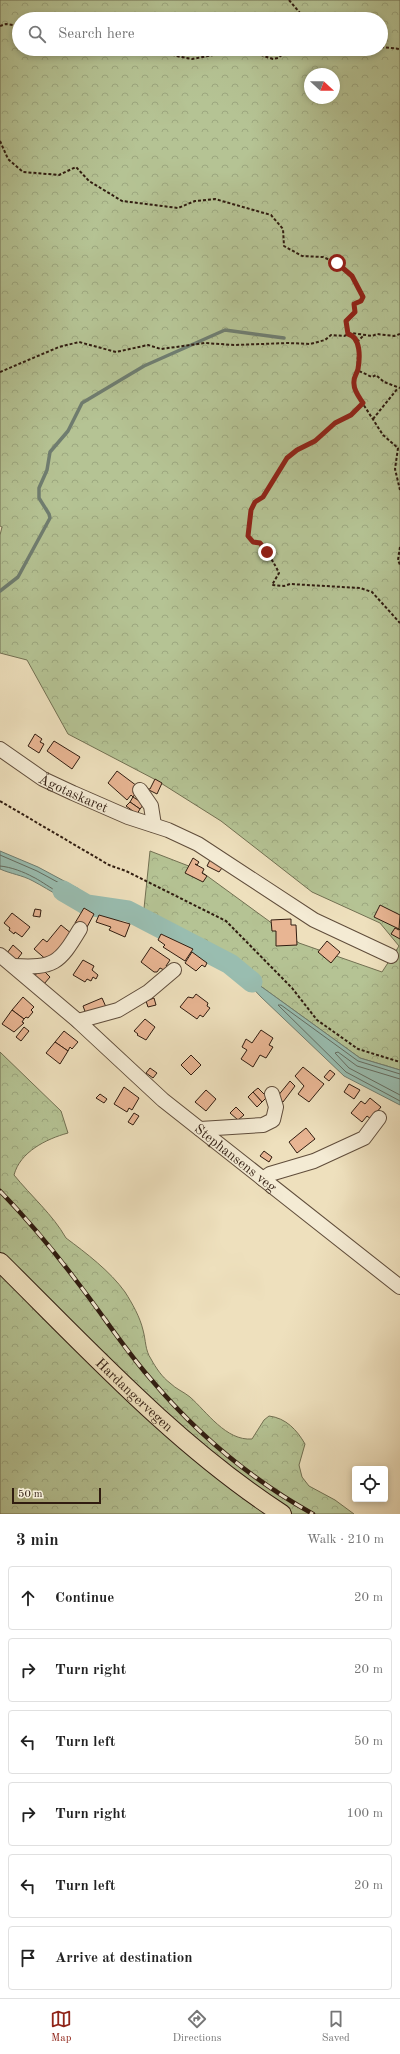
<!DOCTYPE html>
<meta charset="utf-8">
<style>
:root{--surface:#fff;--page:#f2f2f2;--text:#222;--muted:#767676;--line:#e0e0e0;--accent:#8f2418}
body{margin:0;font-family:"Old Standard TT",serif;background:var(--page);color:var(--text)}
.controls{position:absolute;right:12px;bottom:12px;display:grid;overflow:hidden;border-radius:4px;box-shadow:0 2px 6px #0003}
.controls button{width:36px;height:36px;display:grid;place-items:center;padding:0;border:0;border-bottom:1px solid var(--line);background:var(--surface);color:var(--text);font:20px sans-serif}
.compass{position:absolute;left:304px;top:68px;width:36px;height:36px;border-radius:50%;background:var(--surface);box-shadow:0 2px 6px #0003;rotate:111deg}
.scale{position:absolute;left:12px;bottom:10px;width:89px;box-sizing:border-box;padding-left:4px;border:2px solid #301c10;border-top:0;font-size:11px;line-height:14px;white-space:nowrap;color:#301c10;-webkit-text-stroke:3px #f4ebd4;paint-order:stroke}
.stop{position:absolute;width:12px;height:12px;margin:-9px;border:3px solid #8f2418;border-radius:50%;background:#fff}
.stop.end{background:#8f2418;border-color:#fff;box-shadow:0 1px 4px #0008}
.list{margin:0;padding:0;list-style:none}
h2{display:flex;justify-content:space-between;align-items:center;height:52px;margin:0;padding:0 16px;font-size:17px}
h2 small{font-size:13px;font-weight:400;color:var(--muted)}
.list li{display:grid;grid-template-columns:26px 1fr auto;gap:12px;align-items:center;box-sizing:border-box;height:64px;margin:0 8px 8px;padding:0 8px;border:1px solid var(--line);border-radius:4px}
.list b{display:block;font-size:15px;white-space:nowrap}
.list em{font-size:13px;font-style:normal;color:var(--muted)}
.icon{flex:none;width:22px;height:22px;fill:none;stroke:currentColor;stroke-width:2;stroke-linecap:round;stroke-linejoin:round}
.map{position:relative;flex:none;width:400px;height:1514px;overflow:hidden}
.search{position:absolute;background:var(--surface);box-shadow:0 2px 6px #0003;left:12px;right:12px;top:12px;height:44px;display:flex;align-items:center;gap:10px;box-sizing:border-box;padding:0 14px;border-radius:22px;color:var(--muted);font-size:15px}
.sheet{height:484px;background:var(--surface)}
nav{display:flex;justify-content:space-around;align-items:center;box-sizing:border-box;height:56px;border-top:1px solid var(--line);background:var(--surface);font-size:11px;color:var(--muted)}
nav a{display:grid;justify-items:center;gap:2px}
nav .on{color:var(--accent)}
.map>svg:first-child{display:block}
.forest{fill:url(#forest-crowns);stroke:#727052;fill-rule:evenodd}
.water{fill:#99bdb0;stroke:#6f7d70}
.lines{fill:none;stroke-linecap:round;stroke-linejoin:round}
.shore{stroke:#646c60;stroke-width:1}
.stream{stroke:#6f7d70;stroke-width:3.5}
.river{stroke:#99bdb0;stroke-width:21}
.building{fill:#e8b593;stroke:#301c10}
.minor-casing{stroke:#604d3b;stroke-width:16}
.major-casing{stroke:#301c10;stroke-width:20}
.path{stroke:#301c10;stroke-width:2;stroke-dasharray:3 2;stroke-linecap:butt}
.minor{stroke:#f4ebd4;stroke-width:14}
.major{stroke:#eee0bd;stroke-width:18}
.rail-casing{stroke:#301c10;stroke-width:4.5}
.rail{stroke:#f4ebd4;stroke-width:3;stroke-dasharray:9;stroke-linecap:butt}
.route{stroke:#8f2418;stroke-width:5}
.labels{text-anchor:middle;stroke-width:3.5;stroke-linejoin:round;paint-order:stroke}
.street-label{font-size:14px;fill:#301c10;stroke:#f4ebd4}
</style>
<div class="map">
<svg width="400" height="1514" viewBox="0 0 400 1514">
<defs>
<pattern id="forest-crowns" width="20" height="18" patternUnits="userSpaceOnUse"><rect width="20" height="18" fill="#b5c394"/><path d="M2 6a3 3 0 1 1 6 0M12 15a3 3 0 1 1 6 0" fill="none" stroke="#9ca77f"/></pattern>
</defs>
<rect width="100%" height="100%" fill="#eee0bd"/>
<filter id="stains"><feTurbulence type="fractalNoise" baseFrequency=".005" numOctaves="4"/><feColorMatrix values="0 0 0 0 .2 0 0 0 0 .09 0 0 0 0 .02 0 0 0 .5 -.17"/></filter>
<radialGradient id="worn" r=".72"><stop offset=".6" stop-color="#630" stop-opacity="0"/><stop offset="1" stop-color="#630" stop-opacity=".3"/></radialGradient>
<!-- forest -->
<g class="forest">
<path d="M0 0H400V1070L360 1058 230 964 143 918 150 851 199 870 299 943 382 972 399 946 380 923 312 892 221 821 156 780 68 734 27 660 0 653V535L2 527 0 526ZM19 19H381V49H19ZM310 74H334V98H310Z"/>
<path d="M0 1052 61 1111 68 1133C46 1139 20 1152 14 1175 31 1196 53 1215 66 1238 86 1253 110 1271 125 1292 132 1303 140 1317 143 1330 146 1341 145 1350 151 1359 156 1368 162 1377 170 1383 176 1389 184 1392 190 1397 207 1412 226 1441 252 1439L264 1420 269 1416C286 1418 297 1430 305 1444L299 1465 302 1477 309 1486 335 1500 354 1514H0Z"/>
</g>
<!-- water -->
<g class="water">
<path d="M0 851 38 867 79 889 87 905C65 902 52 891 33 881 22 875 11 874 0 869Z"/>
<polygon points="230,964 360,1058 400,1070 400,1105 344,1076 261,997"/>
</g>
<g class="lines">
<!-- shore -->
<g class="shore">
<path d="M0 855 37 871 76 892 79 898C68 902 44 882 33 877 24 872 11 867 0 866"/>
<polyline points="400,1074 358,1061 281,1005 278,1005 346,1072 400,1101"/>
<polyline points="400,1079 357,1066 338,1052 335,1053 349,1068 400,1095"/>
</g>
<!-- stream -->
<polyline class="stream" points="0,591 18,577 50,518 49,514 39,498 39,488 47,470 50,452 68,431 82,403 144,366 225,330 284,338"/>
<!-- river -->
<polyline class="river" points="63,891 87,905 128,911 230,964 252,982"/>
</g>
<!-- building -->
<g class="building">
<polygon points="35,734 42,739 40,742 44,744 39,753 28,746"/>
<polygon points="54,741 80,757 72,769 47,751"/>
<polygon points="117,771 137,786 137,791 133,797 131,795 127,800 108,783"/>
<polygon points="155,779 162,783 157,794 147,789 150,789"/>
<polygon points="133,797 144,804 140,809 130,802"/>
<polygon points="130,802 140,809 137,814 126,806"/>
<polygon points="193,858 199,862 197,865 195,864 204,869 202,873 207,876 203,882 185,873"/>
<polygon points="210,860 222,868 219,872 207,866"/>
<polygon points="380,905 400,915 399,929 374,917"/>
<polygon points="84,908 94,914 86,929 75,923"/>
<polygon points="35,909 41,910 40,917 33,916"/>
<polygon points="12,913 30,927 22,937 15,932 14,934 9,930 10,928 4,923"/>
<polygon points="99,915 130,924 125,937 109,930 111,927 96,922"/>
<polygon points="291,919 291,925 296,925 297,945 276,946 276,931 272,931 271,920"/>
<polygon points="61,925 72,934 49,962 34,949 43,939 47,942"/>
<polygon points="395,928 399,930 400,929 400,939 391,934"/>
<polygon points="161,934 193,949 185,961 163,947 165,945 158,940"/>
<polygon points="327,941 340,952 331,963 318,952"/>
<polygon points="13,945 22,953 16,961 7,953"/>
<polygon points="151,947 170,960 166,966 168,967 166,971 160,968 157,972 154,972 141,962"/>
<polygon points="192,952 207,963 205,967 202,965 196,971 185,963"/>
<polygon points="83,960 94,966 92,970 98,975 96,979 93,977 91,981 87,979 85,982 73,975"/>
<polygon points="37,971 45,972 50,977 44,984 35,977"/>
<polygon points="196,994 208,1003 207,1006 210,1008 203,1017 200,1015 197,1019 180,1007 188,997 193,998"/>
<polygon points="23,997 34,1007 31,1010 33,1012 28,1018 26,1017 24,1019 12,1010"/>
<polygon points="102,998 106,1007 86,1014 83,1006"/>
<polygon points="154,998 156,1005 148,1007 146,1001"/>
<polygon points="12,1010 24,1019 22,1022 24,1023 14,1032 2,1024"/>
<polygon points="145,1019 155,1027 146,1040 137,1035 138,1034 134,1031"/>
<polygon points="24,1027 29,1031 21,1041 16,1037"/>
<polygon points="261,1030 273,1038 269,1045 273,1047 266,1058 260,1055 253,1067 241,1059 247,1050 242,1047 246,1039 252,1043"/>
<polygon points="64,1031 78,1042 72,1049 70,1047 68,1051 55,1042"/>
<polygon points="55,1042 68,1051 60,1064 46,1053"/>
<polygon points="191,1055 201,1065 191,1075 181,1065"/>
<polygon points="303,1067 324,1084 309,1102 298,1094 304,1086 295,1076"/>
<polygon points="150,1068 157,1073 153,1078 146,1073"/>
<polygon points="330,1070 335,1074 329,1081 324,1077"/>
<polygon points="290,1081 295,1086 283,1102 277,1097"/>
<polygon points="349,1084 360,1090 354,1099 344,1092"/>
<polygon points="124,1087 139,1098 132,1110 129,1108 127,1112 114,1104"/>
<polygon points="258,1088 267,1097 262,1102 253,1092"/>
<polygon points="206,1090 216,1099 206,1111 195,1102"/>
<polygon points="253,1092 262,1102 257,1107 248,1097"/>
<polygon points="100,1094 107,1099 104,1103 96,1098"/>
<polygon points="370,1098 381,1107 371,1119 367,1116 362,1122 351,1113 361,1101 365,1104"/>
<polygon points="236,1107 244,1115 238,1120 230,1113"/>
<polygon points="134,1113 139,1116 133,1125 128,1122"/>
<polygon points="306,1128 315,1139 297,1153 289,1142"/>
<polygon points="264,1151 272,1157 269,1162 260,1156"/>
</g>
<g class="lines">
<!-- minor casing -->
<g class="minor-casing">
<g id="minor">
<path id="s1" d="M0 749 43 779 73 793 128 817 168 830 198 844 314 920 391 956"/>
<polyline points="140,790 151,806 154,825"/>
<path id="s2" d="M0 955 78 1021 163 1100 400 1287"/>
<path d="M14 966C54 968 59 964 80 929"/>
<polyline points="78,1021 118,1010 148,992 174,970"/>
<polyline points="200,1129 263,1125 273,1120 276,1107 272,1094"/>
<polyline points="263,1179 270,1174 314,1161 364,1138 379,1118"/>
</g>
</g>
<!-- major casing -->
<g class="major-casing">
<g id="major">
<path id="s3" d="M0 1262C89 1350 176 1445 282 1514"/>
</g>
</g>
<!-- path -->
<g class="path">
<polyline points="289,0 305,19"/>
<polyline points="0,26 6,24 19,26"/>
<polyline points="381,47 400,49"/>
<polyline points="158,49 176,56 192,59 224,53 258,54 273,59 278,58 289,49"/>
<polyline points="0,141 8,159 23,172 59,175 76,167 89,181 122,201 178,208 195,201 215,199 271,215 283,229 284,246 302,256 323,257 337,263 352,276 363,297 361,301 354,304 355,312 346,321 348,334"/>
<path d="M350 334C365 347 354 356 359 371L372 377 376 375 384 382 400 388"/>
<polyline points="357,342 363,336"/>
<path d="M358 369C352 377 353 384 356 393L383 435 398 448 395 469 400 490"/>
<polyline points="0,372 59,347 79,342 116,352 148,345 161,349 205,343 234,345 288,343 310,344 325,340 331,335 344,336 352,333 372,336 377,334 394,336 400,334"/>
<path d="M363 403 351 415 335 423 315 441 297 450 287 458 263 497 255 502 251 510 250 524 248 529V536L250 540C253 542 256 541 260 543 264 546 277 568 279 573L272 585 284 586 290 584 360 588 372 592 400 623"/>
<polyline points="373,419 398,388"/>
<polyline points="400,547 398,560 400,565"/>
<polyline points="0,801 109,865 126,871 226,921 292,988 317,1020 358,1049 400,1062"/>
</g>
<!-- minor -->
<use href="#minor" class="minor"/>
<!-- major -->
<use href="#major" class="major"/>
<!-- rail casing -->
<g class="rail-casing">
<path id="rail" d="M0 1191C28 1220 54 1251 78 1283 102 1314 124 1348 149 1377 195 1432 250 1479 313 1514"/>
</g>
<!-- rail -->
<use href="#rail" class="rail"/>
</g>
<g class="lines">
<!-- route -->
<path class="route" d="M267 552 260 543 253 542 248 536 251 510 255 502 263 497 287 458 297 450 315 441 335 423 351 415 363 403C359 397 354 391 354 384 353 377 357 374 358 369 360 358 361 337 348 334L346 321 355 312 354 304 361 301 363 297 352 276 337 263"/>
</g>
<g class="labels">
<!-- street labels -->
<g class="street-label">
<text dy="5" stroke="none"><textPath href="#s1" startOffset="86">Ågotaskaret</textPath></text>
<text dy="5" stroke="none"><textPath href="#s2" startOffset="311">Stephansens veg</textPath></text>
<text dy="5" stroke="none"><textPath href="#s3" startOffset="189">Hardangervegen</textPath></text>
</g>
</g>
<rect width="100%" height="100%" filter="url(#stains)"/>
<rect width="100%" height="100%" fill="url(#worn)"/>
</svg>
<div class="controls">
<button><svg class="icon" aria-label="locate" viewBox="0 0 24 24"><circle cx="12" cy="12" r="6"/><path d="M12 2v4M12 18v4M2 12h4M18 12h4"/></svg></button>
</div>
<svg class="compass" viewBox="-18 -18 36 36"><path d="M0-13l5 13h-10z" fill="#e53935"/><path d="M0 13l5-13h-10z" fill="#767676"/></svg>
<div class="scale">50 m</div>
<div class="stop" style="left:337px;top:263px"></div>
<div class="stop end" style="left:267px;top:552px"></div>
<div class="search"><svg class="icon" aria-label="search" viewBox="0 0 24 24"><circle cx="10" cy="10" r="6"/><path d="M15 15l6 6"/></svg>Search here</div>
</div>
<section class="sheet">
<h2>3 min<small>Walk · 210 m</small></h2>
<ul class="list">
<li><svg class="icon" aria-label="ahead" viewBox="0 0 24 24"><path d="M12 20V5M6 11l6-6 6 6"/></svg><div><b>Continue</b></div><em>20 m</em></li>
<li><svg class="icon" aria-label="right" viewBox="0 0 24 24"><path d="M7 20v-9h11M14 6l5 5-5 5"/></svg><div><b>Turn right</b></div><em>20 m</em></li>
<li><svg class="icon" aria-label="left" viewBox="0 0 24 24"><path d="M17 20v-9H6M10 6l-5 5 5 5"/></svg><div><b>Turn left</b></div><em>50 m</em></li>
<li><svg class="icon" aria-label="right" viewBox="0 0 24 24"><path d="M7 20v-9h11M14 6l5 5-5 5"/></svg><div><b>Turn right</b></div><em>100 m</em></li>
<li><svg class="icon" aria-label="left" viewBox="0 0 24 24"><path d="M17 20v-9H6M10 6l-5 5 5 5"/></svg><div><b>Turn left</b></div><em>20 m</em></li>
<li><svg class="icon" aria-label="arrive" viewBox="0 0 24 24"><path d="M6 21V4h12l-3 4 3 4H6"/></svg><div><b>Arrive at destination</b></div></li>
</ul>
</section>
<nav>
<a class="on"><svg class="icon" aria-label="map" viewBox="0 0 24 24"><path d="M3 6l6-2 6 2 6-2v14l-6 2-6-2-6 2zM9 4v14M15 6v14"/></svg>Map</a>
<a><svg class="icon" aria-label="directions" viewBox="0 0 24 24"><path d="M12 3l9 9-9 9-9-9zM9 14v-3h6M13 9l2 2-2 2"/></svg>Directions</a>
<a><svg class="icon" aria-label="saved" viewBox="0 0 24 24"><path d="M7 4h10v16l-5-4-5 4z"/></svg>Saved</a>
</nav>
